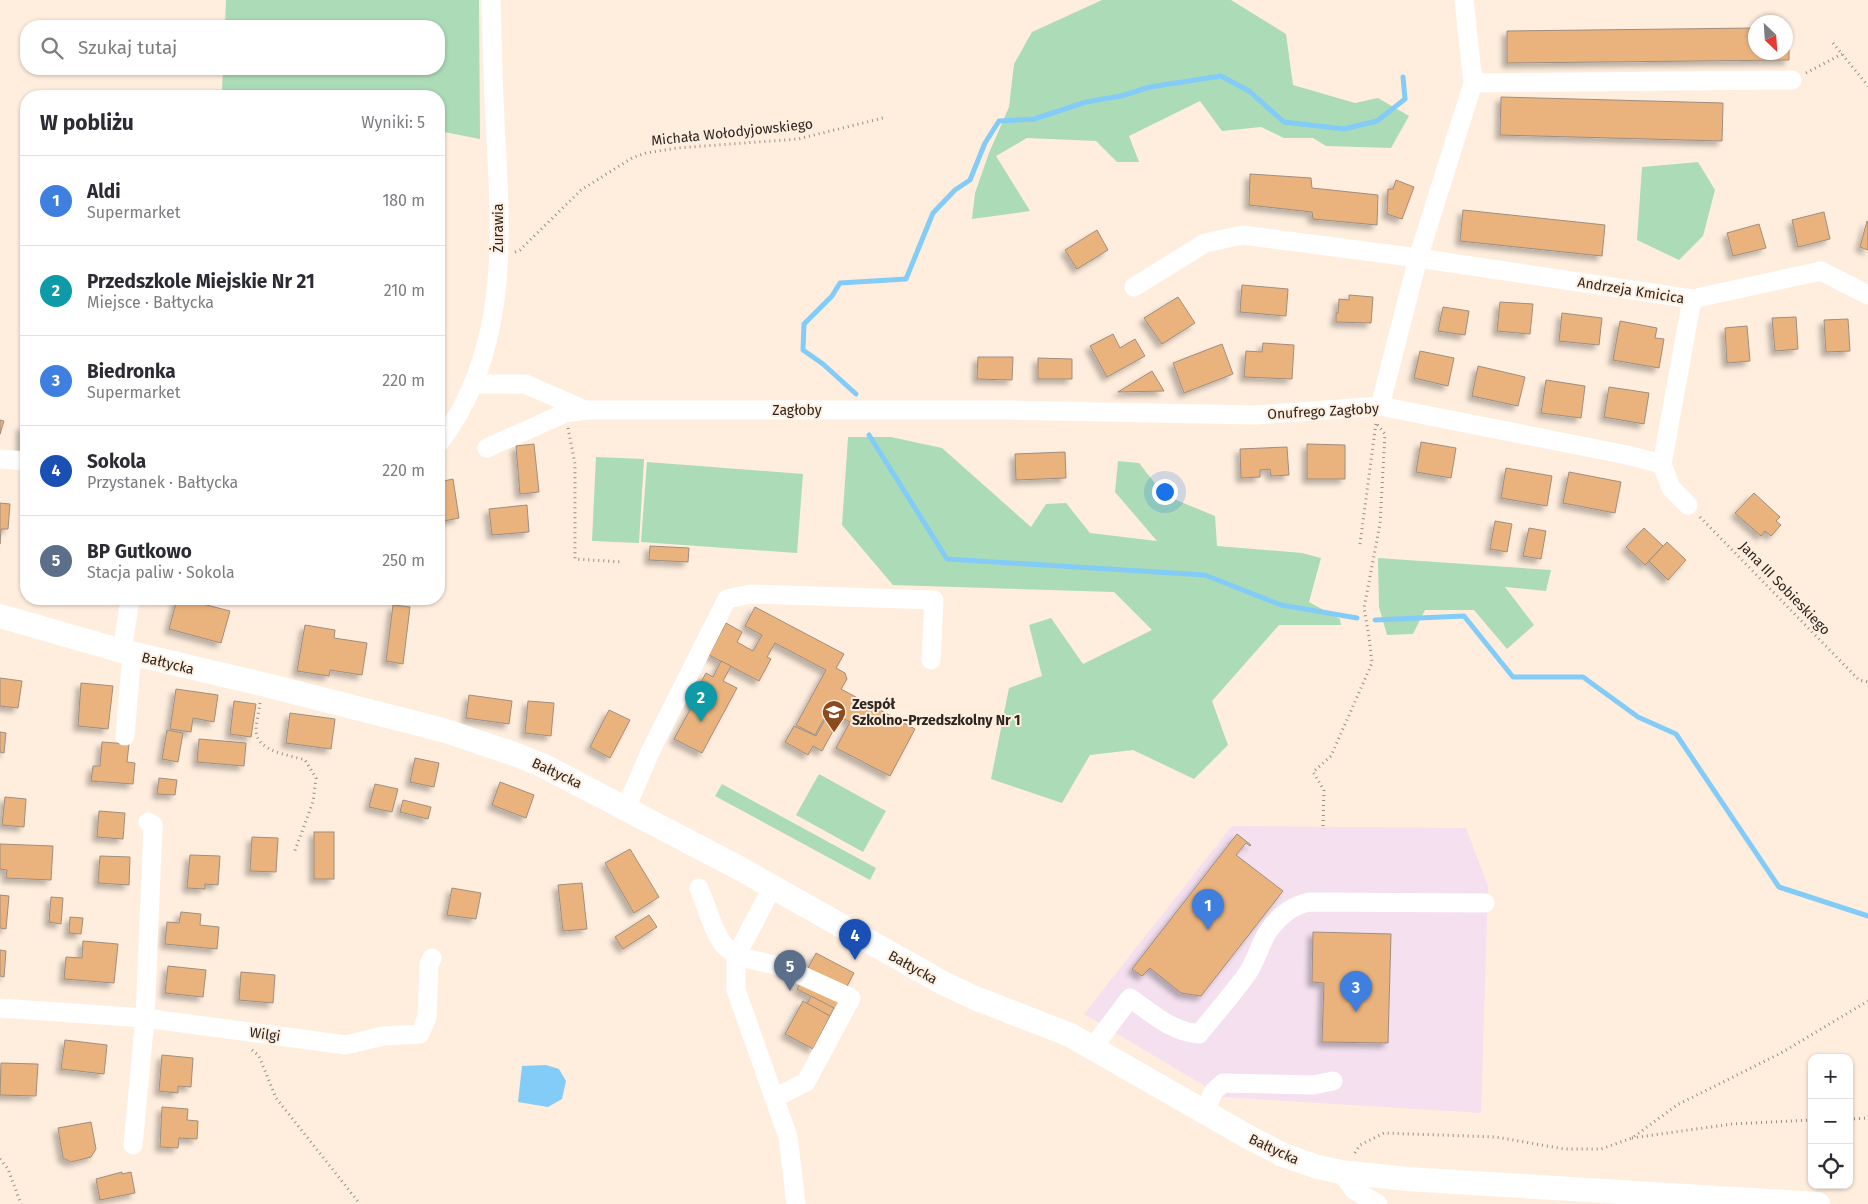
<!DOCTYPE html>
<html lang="pl">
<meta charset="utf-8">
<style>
:root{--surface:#fff;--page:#f7f7f7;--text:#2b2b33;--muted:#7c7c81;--line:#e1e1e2;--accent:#8d4a1c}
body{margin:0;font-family:"Fira Sans",sans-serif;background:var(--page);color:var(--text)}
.controls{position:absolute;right:15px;bottom:15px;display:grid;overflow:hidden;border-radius:10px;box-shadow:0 1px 4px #0004}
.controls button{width:45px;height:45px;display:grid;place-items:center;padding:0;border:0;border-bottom:1px solid var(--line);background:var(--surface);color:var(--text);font:25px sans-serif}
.compass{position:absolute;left:1748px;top:15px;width:45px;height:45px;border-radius:50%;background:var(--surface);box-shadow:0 1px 4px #0004;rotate:155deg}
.you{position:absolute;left:1164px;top:491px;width:18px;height:18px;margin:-12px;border:4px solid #fff;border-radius:50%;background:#1a73e8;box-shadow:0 0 0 8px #1a73e833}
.badge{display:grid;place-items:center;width:32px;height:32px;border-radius:50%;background:var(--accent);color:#fff;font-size:16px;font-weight:700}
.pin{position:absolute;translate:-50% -41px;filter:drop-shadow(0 1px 2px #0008)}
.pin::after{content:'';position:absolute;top:26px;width:18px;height:15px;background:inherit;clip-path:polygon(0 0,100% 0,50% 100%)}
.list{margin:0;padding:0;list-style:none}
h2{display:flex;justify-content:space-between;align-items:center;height:65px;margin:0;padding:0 20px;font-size:21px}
h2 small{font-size:16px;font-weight:400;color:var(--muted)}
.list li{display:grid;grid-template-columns:32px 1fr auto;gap:15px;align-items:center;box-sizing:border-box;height:90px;padding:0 20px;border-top:1px solid var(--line)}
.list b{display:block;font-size:19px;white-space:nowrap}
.list p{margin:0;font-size:16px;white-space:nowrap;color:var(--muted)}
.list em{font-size:16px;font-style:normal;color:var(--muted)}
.icon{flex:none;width:28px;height:28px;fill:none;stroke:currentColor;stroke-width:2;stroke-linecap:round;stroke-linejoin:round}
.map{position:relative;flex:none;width:1868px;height:1204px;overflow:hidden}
.search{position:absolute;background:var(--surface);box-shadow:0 1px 4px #0004;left:20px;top:20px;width:425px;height:55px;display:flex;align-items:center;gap:12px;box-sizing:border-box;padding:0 18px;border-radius:20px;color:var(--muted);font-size:19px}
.panel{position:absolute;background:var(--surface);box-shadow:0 1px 4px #0004;left:20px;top:90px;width:425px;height:515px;border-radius:20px}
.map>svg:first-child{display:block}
.commercial{fill:#f4e0ef}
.green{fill:#acdbb7}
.water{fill:#84ccf8}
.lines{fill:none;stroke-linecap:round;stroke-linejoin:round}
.stream{stroke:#84ccf8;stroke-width:5}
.building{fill:#eab37d;stroke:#9e8e80;filter:url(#shadow)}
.path{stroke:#9a8d82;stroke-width:3;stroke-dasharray:1 4;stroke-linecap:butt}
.minor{stroke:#fff;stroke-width:19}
.major{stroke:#fff;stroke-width:24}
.labels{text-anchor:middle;stroke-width:4;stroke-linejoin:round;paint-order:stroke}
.street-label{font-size:14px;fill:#2d2620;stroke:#ffeede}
.poi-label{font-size:14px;font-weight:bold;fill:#2d2620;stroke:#ffeede;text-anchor:start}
</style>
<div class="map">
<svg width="1868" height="1204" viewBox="0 0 1868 1204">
<defs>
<filter id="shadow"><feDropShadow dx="-4.5" dy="4.5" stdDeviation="2.5" flood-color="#0004"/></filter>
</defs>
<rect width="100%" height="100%" fill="#ffeede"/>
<!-- commercial -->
<polygon class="commercial" points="1232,826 1466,828 1488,886 1481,1113 1223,1097 1084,1014"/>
<!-- green -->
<g class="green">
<polygon points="226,0 479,0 480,139 439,131 439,96 248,96 222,91 223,69 439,69 439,26 225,26"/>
<polygon points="1102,0 1231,0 1286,34 1293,85 1355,103 1378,98 1409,116 1391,148 1326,146 1313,138 1284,138 1261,127 1222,131 1200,101 1129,136 1139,162 1117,162 1096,141 1027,138 996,156 1030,211 972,219 975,193 989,153 1009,107 1014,64 1032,32"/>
<polygon points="1698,162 1715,190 1703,236 1679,260 1637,240 1642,167"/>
<polygon points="848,437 891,437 942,448 1031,527 1046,504 1066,503 1090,533 1157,541 1115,492 1118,461 1139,463 1164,495 1215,516 1217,546 1302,553 1321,558 1309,602 1340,619 1341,625 1279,625 1212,701 1228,745 1194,779 1133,750 1090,755 1062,803 991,779 1009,688 1042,676 1029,625 1051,618 1083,664 1152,630 1114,592 893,585 842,525"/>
<polygon points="596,457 644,459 639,543 592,541"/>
<polygon points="647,462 803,474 797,553 641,542"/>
<polygon points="1378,558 1551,570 1546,591 1505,587 1534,625 1507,649 1474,610 1425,610 1413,634 1387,635 1379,607"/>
<polygon points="819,774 886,811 863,852 796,815"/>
<polygon points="722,784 876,868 870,880 715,796"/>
</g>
<!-- water -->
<polygon class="water" points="546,1065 559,1069 566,1081 562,1099 548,1107 518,1102 522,1066"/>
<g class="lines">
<!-- stream -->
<g class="stream">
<polyline points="856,394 823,364 803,350 804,324 832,296 840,283 906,279 933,213 955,190 970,180 985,143 999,121 1034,119 1086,102 1121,96 1150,87 1221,76 1249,91 1284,122 1344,129 1377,121 1405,99 1403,77"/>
<polyline points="869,435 947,559 1205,575 1281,605 1357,618"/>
<polyline points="1375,620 1464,616 1513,677 1583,677 1638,717 1676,734 1779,887 1868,916"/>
</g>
</g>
<!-- building -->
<g class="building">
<polygon points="1756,28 1756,52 1786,52 1786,28 1789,28 1789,60 1507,63 1507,31"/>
<polygon points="1501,97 1723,103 1722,141 1500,135"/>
<polygon points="1250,174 1311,178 1312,188 1378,195 1377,225 1313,219 1312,212 1249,205"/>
<polygon points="1396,180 1414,187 1402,219 1387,214 1388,189 1393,189"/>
<polygon points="1463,210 1605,225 1602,256 1460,241"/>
<polygon points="1824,212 1830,239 1798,247 1792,220"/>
<polygon points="1867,221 1868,222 1868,250 1860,247"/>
<polygon points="1759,224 1766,248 1733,256 1727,233"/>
<polygon points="1097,230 1108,250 1077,269 1065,250"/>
<polygon points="1242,285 1288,289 1286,316 1240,312"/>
<polygon points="1349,295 1373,297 1371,323 1336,322 1336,313 1338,313 1339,299 1349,300"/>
<polygon points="1178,297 1195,323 1162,344 1144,318"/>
<polygon points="1500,302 1533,304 1530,334 1497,331"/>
<polygon points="1443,307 1469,311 1465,335 1438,331"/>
<polygon points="1562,313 1602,318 1599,345 1559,341"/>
<polygon points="1796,317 1798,349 1775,351 1772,318"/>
<polygon points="1848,319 1850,351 1826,352 1824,320"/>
<polygon points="1620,321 1657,328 1655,338 1664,339 1659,368 1613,360"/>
<polygon points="1747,326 1750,361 1727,363 1725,328"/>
<polygon points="1113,334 1120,348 1135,339 1145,356 1107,377 1090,346"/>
<polygon points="1263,343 1294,345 1292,379 1244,377 1246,351 1262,352"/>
<polygon points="1222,344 1233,374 1184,393 1173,363"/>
<polygon points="1420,351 1454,358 1448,386 1414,378"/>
<polygon points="978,357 1013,357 1012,380 977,379"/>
<polygon points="1038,358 1072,359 1072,379 1038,379"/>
<polygon points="1478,366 1525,377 1518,406 1472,396"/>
<polygon points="1152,371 1164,391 1118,392"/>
<polygon points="1546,380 1585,386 1581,418 1541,413"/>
<polygon points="1609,387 1649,393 1644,424 1604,417"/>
<polygon points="0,420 4,421 0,434"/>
<rect x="21" y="426" width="5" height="24"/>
<polygon points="1421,442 1456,448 1451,478 1416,472"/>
<polygon points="534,444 539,492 520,494 516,446"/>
<polygon points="1307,444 1345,445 1345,479 1307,479"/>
<polygon points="1287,447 1289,475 1271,476 1270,469 1260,470 1260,477 1241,478 1240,449"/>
<polygon points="1065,452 1066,478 1016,480 1015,454"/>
<polygon points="1506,468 1552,476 1547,506 1501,498"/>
<polygon points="1569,472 1621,482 1615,513 1563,503"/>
<polygon points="453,479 459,518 439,522 439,482"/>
<polygon points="1754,493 1780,517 1776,521 1781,525 1771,536 1765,531 1761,536 1735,513"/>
<polygon points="0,503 10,504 8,529 1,529 0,544"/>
<polygon points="527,505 529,532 492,535 489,509"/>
<polygon points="1495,521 1512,524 1507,552 1490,549"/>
<polygon points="1529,528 1546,531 1541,559 1523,556"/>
<polygon points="1644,528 1663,546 1645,565 1626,547"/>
<polygon points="1667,542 1686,560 1668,580 1649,561"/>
<polygon points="650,546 689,548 688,562 649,560"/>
<polygon points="177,599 183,599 230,611 221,643 169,629"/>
<polygon points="393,605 410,607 403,664 386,661"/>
<polygon points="755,607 844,654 836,668 845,673 847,679 841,689 915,729 890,776 836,748 850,722 829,710 815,735 796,725 826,670 775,643 767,657 771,659 759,681 709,655 726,623 742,632 737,642 753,651 762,635 745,626"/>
<polygon points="305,625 335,630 334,638 367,643 362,675 330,670 329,676 297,671"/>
<polygon points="721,661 731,666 723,681 737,688 702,753 674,739 692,706 689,704 706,673 713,677"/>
<polygon points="0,678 22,681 18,708 0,706"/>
<polygon points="81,683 113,686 108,729 78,726"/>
<polygon points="176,689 218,695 214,722 193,718 191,732 170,729"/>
<polygon points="469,695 512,701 509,724 466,718"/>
<polygon points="234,701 256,704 251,737 230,734"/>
<polygon points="528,701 554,703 551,736 525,733"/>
<polygon points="609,710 630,720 610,758 590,747"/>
<polygon points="829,712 840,718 822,751 813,746 808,755 785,742 794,726 816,736"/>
<polygon points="290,713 335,719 331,749 286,743"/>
<polygon points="167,730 183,733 178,762 162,759"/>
<polygon points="0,732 6,733 4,753 0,752"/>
<polygon points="199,739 246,743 244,766 197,762"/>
<polygon points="102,742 129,744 127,762 135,763 133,784 91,781 93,766 100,766"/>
<polygon points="415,758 439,763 434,787 410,782"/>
<polygon points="159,778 177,780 175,795 157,794"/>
<polygon points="500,782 534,795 526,818 492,805"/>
<polygon points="375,784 398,789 392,812 369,807"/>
<polygon points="5,797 26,799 24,827 2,825"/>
<polygon points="403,800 431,807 428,819 400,812"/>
<polygon points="99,811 125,813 123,839 97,837"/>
<rect x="314" y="832" width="20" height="47"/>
<polygon points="1237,834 1251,845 1250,846 1246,843 1236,855 1283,891 1201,996 1181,993 1150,968 1142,976 1132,969"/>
<polygon points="252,837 278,838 276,872 250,871"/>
<polygon points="0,844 53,846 51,880 6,878 7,870 0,869"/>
<polygon points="630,849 659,897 634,913 605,863"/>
<polygon points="190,855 220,856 218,885 205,884 205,889 187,888"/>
<polygon points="100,856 130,857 129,885 98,883"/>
<polygon points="582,883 587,929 563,931 558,885"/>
<polygon points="452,888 481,893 476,919 447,915"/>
<polygon points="0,895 9,896 6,929 0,928"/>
<polygon points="51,897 63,898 61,924 49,922"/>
<polygon points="181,912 201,914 200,925 219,927 217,949 165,944 167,922 179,923"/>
<polygon points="649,915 657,927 623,949 615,937"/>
<polygon points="70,917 83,918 81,934 69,933"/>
<polygon points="1313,932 1391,934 1388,1043 1322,1042 1324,983 1312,982"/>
<polygon points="83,941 118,944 114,983 64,979 66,957 82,958"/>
<polygon points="0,950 6,951 4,977 0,976"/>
<polygon points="816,953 854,973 835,1009 797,989"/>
<polygon points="168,966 206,970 203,997 165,993"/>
<polygon points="241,972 275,975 273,1003 239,1000"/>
<polygon points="811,996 834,1008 830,1016 807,1004"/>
<polygon points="803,1001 830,1016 813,1049 785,1034"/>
<polygon points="65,1040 107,1045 104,1074 61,1069"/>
<polygon points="162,1055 193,1058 191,1087 178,1086 178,1093 159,1091"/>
<polygon points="1,1063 38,1064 36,1096 0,1095"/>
<polygon points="162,1107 188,1109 187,1120 198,1121 197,1139 179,1138 178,1148 160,1147"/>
<polygon points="91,1122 96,1149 91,1157 71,1162 63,1158 58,1128"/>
<polygon points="122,1172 122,1174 131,1172 135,1193 100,1200 96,1179"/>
</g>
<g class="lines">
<!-- path -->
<g class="path">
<polyline points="1833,43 1868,86"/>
<polyline points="1806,73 1842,54"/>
<polyline points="515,252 520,250 581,190 632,158 646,153 677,148 798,139 883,118"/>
<polyline points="568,428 575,464 575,559 623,562"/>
<polyline points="1700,517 1859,680 1868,682"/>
<polyline points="1360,544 1376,423"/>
<path d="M260 703C259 712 256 722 256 731 257 752 290 755 305 760L316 778 313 802 294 853"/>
<polyline points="1323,826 1324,790 1313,772 1331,756 1372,663 1369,637 1364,608 1380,524 1385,434 1377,424"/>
<polyline points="252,1050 259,1056 276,1098 360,1204"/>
<polyline points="1849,1119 1868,1118"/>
<polyline points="1632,1138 1732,1124 1812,1120"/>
<polyline points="1355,1153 1360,1145 1384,1133 1496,1137 1564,1149 1601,1149 1632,1138 1677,1105 1781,1053 1868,1001"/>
<polyline points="0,1159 8,1169 21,1204"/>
</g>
<!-- minor -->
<g class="minor">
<polyline points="1473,83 1792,80"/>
<polyline points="1134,287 1205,243 1243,235 1418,258 1692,299 1821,271 1868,295"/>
<polyline points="474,384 525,384 585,410"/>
<polyline points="1380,406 1418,258 1473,83 1464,0"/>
<path d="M439 443C511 350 501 232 495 122 493 81 492 41 491 0"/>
<polyline points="487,448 565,413 586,410 1008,410 1255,415 1380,406 1627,455 1662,464 1692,299"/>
<polyline points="0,459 26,461"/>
<polyline points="1662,464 1671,488 1688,505"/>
<polyline points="122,651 130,599"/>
<polyline points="125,736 132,653"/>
<polyline points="626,808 651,750 727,599 751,594 934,600 931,660"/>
<polyline points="699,888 714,928 722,943 736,956 783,967 851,998 806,1082 774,1098"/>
<polyline points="772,888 736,956 736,990 788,1137 796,1204"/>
<polyline points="0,1008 145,1018 346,1045 383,1036 420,1034 427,1017 429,964 432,958"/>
<path d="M1093 1047 1130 998C1153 1014 1170 1031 1199 1034 1215 1014 1232 995 1247 974 1254 964 1257 954 1262 943 1270 924 1288 906 1309 902L1485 903"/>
<polyline points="1204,1112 1214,1091 1223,1083 1313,1085 1333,1081"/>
<polyline points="133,1145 145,1018 153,825 148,822"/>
<polyline points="1341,1172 1354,1190 1378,1204"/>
</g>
<!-- major -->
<polyline class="major" points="0,616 122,651 262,684 443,730 517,755 544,766 739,868 943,983 975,998 1070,1035 1250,1138 1283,1155 1318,1167 1341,1172 1407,1179 1818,1204"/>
</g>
<!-- icons -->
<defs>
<g id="school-pin" transform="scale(1.25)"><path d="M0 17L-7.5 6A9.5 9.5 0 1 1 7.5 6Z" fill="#8d4a1c" stroke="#ffeede"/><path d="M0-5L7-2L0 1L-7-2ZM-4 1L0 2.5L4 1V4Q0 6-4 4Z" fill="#fff"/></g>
</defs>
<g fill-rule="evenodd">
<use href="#school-pin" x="834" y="712"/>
</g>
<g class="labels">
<!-- street labels -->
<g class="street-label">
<text transform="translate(732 132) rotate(-6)" y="5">Michała Wołodyjowskiego</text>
<text transform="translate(498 228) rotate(-90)" y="5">Żurawia</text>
<text transform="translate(1631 290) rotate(9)" y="5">Andrzeja Kmicica</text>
<text x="797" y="415">Zagłoby</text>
<text transform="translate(1323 411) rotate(-3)" y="5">Onufrego Zagłoby</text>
<text transform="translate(1785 588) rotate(46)" y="5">Jana III Sobieskiego</text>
<text transform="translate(168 663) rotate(14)" y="5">Bałtycka</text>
<text transform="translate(557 773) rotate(25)" y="5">Bałtycka</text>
<text transform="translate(913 967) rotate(29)" y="5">Bałtycka</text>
<text transform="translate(265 1034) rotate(8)" y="5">Wilgi</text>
<text transform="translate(1274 1149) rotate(25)" y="5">Bałtycka</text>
</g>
<!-- poi labels -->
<g class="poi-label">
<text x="852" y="709">Zespół<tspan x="852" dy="16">Szkolno-Przedszkolny Nr 1</tspan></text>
</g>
</g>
</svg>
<div class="controls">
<button>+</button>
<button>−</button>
<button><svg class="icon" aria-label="locate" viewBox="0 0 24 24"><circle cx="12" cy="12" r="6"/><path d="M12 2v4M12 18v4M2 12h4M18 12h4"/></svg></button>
</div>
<svg class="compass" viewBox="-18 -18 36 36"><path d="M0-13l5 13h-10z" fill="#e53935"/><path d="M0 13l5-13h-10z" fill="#7c7c81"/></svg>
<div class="you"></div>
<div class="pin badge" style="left:1208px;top:930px;background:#3f7fe0">1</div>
<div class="pin badge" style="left:701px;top:722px;background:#0f9aa8">2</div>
<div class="pin badge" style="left:1356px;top:1012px;background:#3f7fe0">3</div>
<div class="pin badge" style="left:855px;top:960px;background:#1a4fb4">4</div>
<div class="pin badge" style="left:790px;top:991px;background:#5c6f8a">5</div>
<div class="search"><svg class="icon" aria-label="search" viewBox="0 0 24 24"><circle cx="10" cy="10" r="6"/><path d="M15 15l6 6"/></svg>Szukaj tutaj</div>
<section class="panel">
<h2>W pobliżu<small>Wyniki: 5</small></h2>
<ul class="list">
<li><span class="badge" style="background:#3f7fe0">1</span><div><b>Aldi</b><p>Supermarket</p></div><em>180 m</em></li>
<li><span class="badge" style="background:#0f9aa8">2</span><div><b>Przedszkole Miejskie Nr 21</b><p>Miejsce · Bałtycka</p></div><em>210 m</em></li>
<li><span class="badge" style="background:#3f7fe0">3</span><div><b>Biedronka</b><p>Supermarket</p></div><em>220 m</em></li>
<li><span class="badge" style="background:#1a4fb4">4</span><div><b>Sokola</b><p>Przystanek · Bałtycka</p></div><em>220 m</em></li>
<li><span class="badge" style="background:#5c6f8a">5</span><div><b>BP Gutkowo</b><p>Stacja paliw · Sokola</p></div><em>250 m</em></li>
</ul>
</section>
</div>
